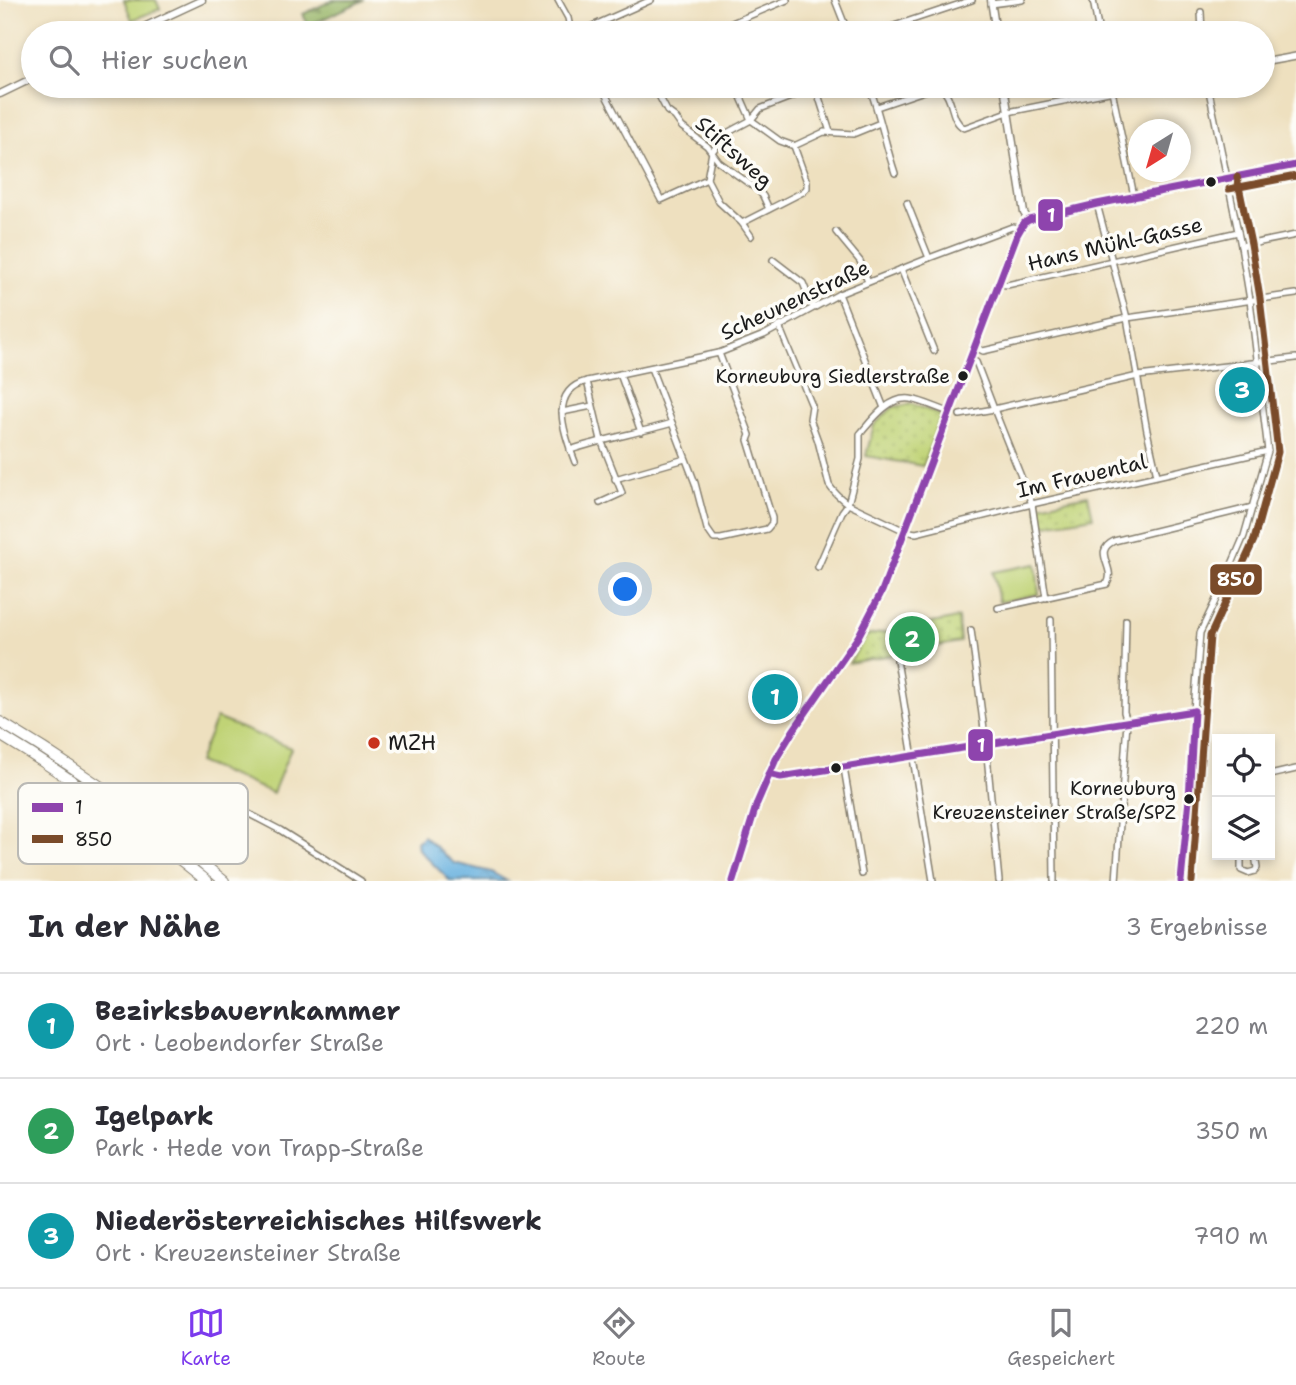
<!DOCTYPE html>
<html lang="de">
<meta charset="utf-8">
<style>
:root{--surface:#fff;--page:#f7f7f7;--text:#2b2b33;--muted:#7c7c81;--line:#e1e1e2;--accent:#7c3aed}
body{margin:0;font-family:"Shantell Sans",sans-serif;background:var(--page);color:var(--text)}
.controls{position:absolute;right:21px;bottom:21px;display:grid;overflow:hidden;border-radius:0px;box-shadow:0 4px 10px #0003}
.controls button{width:63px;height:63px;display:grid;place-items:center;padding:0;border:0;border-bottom:2px solid var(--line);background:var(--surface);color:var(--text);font:35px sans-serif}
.compass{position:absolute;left:1128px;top:119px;width:63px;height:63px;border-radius:50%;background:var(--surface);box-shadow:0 4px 10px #0003;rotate:217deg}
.you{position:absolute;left:626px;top:590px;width:24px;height:24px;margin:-18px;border:5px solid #fff;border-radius:50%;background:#1a73e8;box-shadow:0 0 0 10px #1a73e833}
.badge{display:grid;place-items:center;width:46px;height:46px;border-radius:50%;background:var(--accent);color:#fff;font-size:23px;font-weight:700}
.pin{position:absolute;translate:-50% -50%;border:4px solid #fff;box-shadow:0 2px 7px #0006}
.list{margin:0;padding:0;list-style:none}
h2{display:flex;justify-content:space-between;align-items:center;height:91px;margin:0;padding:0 28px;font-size:30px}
h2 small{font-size:23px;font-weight:400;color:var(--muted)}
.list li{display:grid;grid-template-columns:46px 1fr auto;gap:21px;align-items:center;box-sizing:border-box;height:105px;padding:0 28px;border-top:2px solid var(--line)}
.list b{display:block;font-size:26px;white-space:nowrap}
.list p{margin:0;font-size:23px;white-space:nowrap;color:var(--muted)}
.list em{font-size:23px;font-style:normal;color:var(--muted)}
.icon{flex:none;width:38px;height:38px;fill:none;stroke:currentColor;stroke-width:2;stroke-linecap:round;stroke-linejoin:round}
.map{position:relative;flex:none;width:1296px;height:881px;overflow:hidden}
.search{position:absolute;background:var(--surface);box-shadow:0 4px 10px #0003;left:21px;right:21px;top:21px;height:77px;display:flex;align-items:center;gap:18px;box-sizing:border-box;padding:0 24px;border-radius:38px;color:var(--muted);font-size:26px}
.sheet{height:406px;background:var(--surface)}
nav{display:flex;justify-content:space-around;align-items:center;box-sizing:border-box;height:98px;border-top:2px solid var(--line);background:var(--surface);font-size:19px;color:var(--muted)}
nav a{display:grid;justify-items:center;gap:4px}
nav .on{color:var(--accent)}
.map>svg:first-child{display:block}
.grass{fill:url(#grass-dots);stroke:#6e7849;stroke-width:2}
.forest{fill:url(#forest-firs);stroke:#5a6842;stroke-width:2}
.garden{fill:#c0d376;stroke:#6e7849;stroke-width:2}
.water{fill:url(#water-ripples);stroke:#42667e;stroke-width:2}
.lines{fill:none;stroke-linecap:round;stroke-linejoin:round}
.minor-casing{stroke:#857e6e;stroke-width:8}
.tertiary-casing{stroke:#857e6e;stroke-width:9}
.secondary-casing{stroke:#857e6e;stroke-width:10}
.motorway-casing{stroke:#857e6e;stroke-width:12}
.minor{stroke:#fff;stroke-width:5}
.tertiary{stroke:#fff;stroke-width:6}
.secondary{stroke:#fff;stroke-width:7}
.motorway{stroke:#fff;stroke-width:10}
.bus-1-casing{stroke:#fdfcf7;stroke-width:12}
.bus-2-casing{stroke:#fdfcf7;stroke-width:12}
.bus-1{stroke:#8e44ad;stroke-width:7}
.bus-2{stroke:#7a4b2a;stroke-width:7}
.bus-dot{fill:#1c1c1c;stroke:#fdfcf7;stroke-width:2.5}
.poi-dot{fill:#c8321e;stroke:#fdfcf7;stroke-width:2.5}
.labels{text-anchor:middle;stroke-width:7;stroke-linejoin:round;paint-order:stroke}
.bus-label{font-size:19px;fill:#1c1c1c;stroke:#fdfcf7;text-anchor:end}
.street-label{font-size:21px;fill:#1c1c1c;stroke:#fdfcf7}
.poi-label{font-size:21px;fill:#1c1c1c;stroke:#fdfcf7;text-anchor:start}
.key{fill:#fdfcf7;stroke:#bab9b5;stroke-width:2}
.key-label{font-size:19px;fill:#1c1c1c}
.line-badge{stroke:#fdfcf7;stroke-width:2.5}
.badge-label{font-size:19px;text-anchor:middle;font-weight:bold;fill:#fff}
</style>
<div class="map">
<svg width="1296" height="881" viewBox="0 0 1296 881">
<defs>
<pattern id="grass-dots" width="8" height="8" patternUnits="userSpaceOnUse" patternTransform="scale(1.75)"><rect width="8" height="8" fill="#c0d376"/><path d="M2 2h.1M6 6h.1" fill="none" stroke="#a4b566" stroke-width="1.8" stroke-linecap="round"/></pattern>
<pattern id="forest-firs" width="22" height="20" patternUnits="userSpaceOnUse" patternTransform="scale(1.75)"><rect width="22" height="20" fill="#98b567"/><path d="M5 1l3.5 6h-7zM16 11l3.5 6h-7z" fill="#7b9254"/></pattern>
<pattern id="water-ripples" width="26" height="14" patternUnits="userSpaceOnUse" patternTransform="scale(1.75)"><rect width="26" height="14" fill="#67b1df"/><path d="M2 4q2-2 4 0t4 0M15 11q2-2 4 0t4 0" fill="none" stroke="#548fb4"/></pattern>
</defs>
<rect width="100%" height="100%" fill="#fdfcf7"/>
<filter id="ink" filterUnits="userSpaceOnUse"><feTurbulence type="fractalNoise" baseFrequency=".0143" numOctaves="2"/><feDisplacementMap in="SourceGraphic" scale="14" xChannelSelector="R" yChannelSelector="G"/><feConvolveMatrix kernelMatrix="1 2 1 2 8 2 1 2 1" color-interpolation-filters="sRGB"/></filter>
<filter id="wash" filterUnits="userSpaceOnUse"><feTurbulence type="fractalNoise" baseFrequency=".00686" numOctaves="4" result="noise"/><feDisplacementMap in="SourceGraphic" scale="28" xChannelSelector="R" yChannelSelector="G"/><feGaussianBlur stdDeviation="1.57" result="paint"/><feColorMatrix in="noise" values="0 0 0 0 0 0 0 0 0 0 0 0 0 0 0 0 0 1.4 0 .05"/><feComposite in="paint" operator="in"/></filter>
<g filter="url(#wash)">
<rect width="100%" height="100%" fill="#eee0bf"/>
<!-- grass -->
<g class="grass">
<polygon points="912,404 941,415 923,466 866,456 874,425 893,407"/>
<polygon points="1088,495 1093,517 1040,526 1038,508 1040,505"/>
<polygon points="958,618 960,642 849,663 866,636"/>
</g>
<!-- forest -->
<polygon class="forest" points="333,0 364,0 308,26 303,14"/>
<!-- garden -->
<g class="garden">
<polygon points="124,0 156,0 160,9 132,20"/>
<polygon points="1036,564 1039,594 999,602 993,572"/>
<polygon points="216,718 291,748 273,793 198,762"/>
</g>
<!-- water -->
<polygon class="water" points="423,836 454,863 491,872 507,881 450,881 418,849 417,842"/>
</g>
<g filter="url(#ink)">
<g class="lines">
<!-- minor casing -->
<g class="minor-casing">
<g id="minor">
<polyline points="558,0 568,18 571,33"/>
<polyline points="835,0 848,33"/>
<polyline points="1093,0 1099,33"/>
<polyline points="991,4 1022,0"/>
<polyline points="1201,12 1202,33"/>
<polyline points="577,33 651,0"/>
<polyline points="708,33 787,0"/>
<polyline points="873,33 972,0"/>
<polyline points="1263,62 1296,56"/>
<polyline points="601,86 661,200 707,179 712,152 727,133 751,120 760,109 814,88 817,91 830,132"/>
<polyline points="654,86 667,111 675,117 682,127 707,146 719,162 758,190 763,196 769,209"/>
<polyline points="736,86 751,120 780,141 794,146"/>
<path d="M869 86C880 114 885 144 895 173"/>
<polyline points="1111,86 1134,196"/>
<polyline points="740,94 759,86"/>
<path d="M877 107 939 86C955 97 949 120 964 128L1008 112 1139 86"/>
<polyline points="794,146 824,132 853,134 880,123"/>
<polyline points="707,179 719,202 742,223 751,236"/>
<polyline points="907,203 929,258"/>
<polyline points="1097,204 1127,318 1147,431 1157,475"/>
<polyline points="742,223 803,192 807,188 807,182 794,146"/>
<polyline points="836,232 860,261 868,282"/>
<polyline points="1241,246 1296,235"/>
<polyline points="773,260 803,283 813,307"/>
<polyline points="901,269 934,351"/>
<polyline points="999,284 1007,285 1238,232"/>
<polyline points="839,294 884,408"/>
<path d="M779 326 812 406 810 419 818 441 829 485C834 493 840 498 848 504L905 531 916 533 1032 504 1268 451"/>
<polyline points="975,347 983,351 1127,318 1296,294"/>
<polyline points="970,359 976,362 994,409 1032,504 1046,598"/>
<polyline points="651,368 695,483 707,529 714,539 721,539 767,529 772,523 772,518 748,440 750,435 719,353"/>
<polyline points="620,374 641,432"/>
<polyline points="587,381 601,440 622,493 600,503"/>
<polyline points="562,412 592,406"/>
<polyline points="960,415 994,409 1138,376 1296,358"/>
<path d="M570 450C604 439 638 433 672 423"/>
<path d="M575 462C565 436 547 391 587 381L719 353 764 335 839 294 929 258 1012 227 1020 228"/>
<polyline points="615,479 685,459"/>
<path d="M818 567 842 512 848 504 860 459V434C872 420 889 396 910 399 923 401 937 408 949 412"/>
<path d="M998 608 1107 584C1117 568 1091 552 1114 541L1253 507"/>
<polyline points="1051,620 1054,881"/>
<polyline points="971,630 986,745 999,881"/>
<polyline points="897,660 933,881"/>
<polyline points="844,768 862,874"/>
<polyline points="768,774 781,777 835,769 1194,711"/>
<polyline points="1270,775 1296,769"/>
<polyline points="207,792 280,830 361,881"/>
<polyline points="1241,855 1241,870 1248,873 1255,871 1257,868 1255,855"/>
<polyline points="1116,881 1127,722 1124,712 1126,620"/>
<polyline points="1181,881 1200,633 1223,585 1244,536 1268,451 1250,300 1241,246 1208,86"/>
</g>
</g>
<!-- tertiary casing -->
<g class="tertiary-casing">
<g id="tertiary">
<polyline points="991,0 996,33"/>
<polyline points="131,33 202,0"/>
<polyline points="1004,86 1024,213 1029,220"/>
<polyline points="0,94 33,78"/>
</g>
</g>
<!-- secondary casing -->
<g class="secondary-casing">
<path id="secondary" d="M733 881C747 841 755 796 776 759 797 721 825 688 848 652 862 633 872 612 882 591L1017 235 1024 223 1029 220 1097 204 1296 165"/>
</g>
<!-- motorway casing -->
<g class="motorway-casing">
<g id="motorway">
<path d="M0 722C79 769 154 822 224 881"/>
<path d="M0 735C73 779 141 828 207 881"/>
</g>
</g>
<!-- minor -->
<use href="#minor" class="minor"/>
<!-- tertiary -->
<use href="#tertiary" class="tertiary"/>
<!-- secondary -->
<use href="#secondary" class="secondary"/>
<!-- motorway -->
<use href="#motorway" class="motorway"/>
<!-- bus-1 casing -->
<g class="bus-1-casing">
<g id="bus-1">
<polyline points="768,774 781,777 1194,711"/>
<polyline points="733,881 757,803 776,759 793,731 858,637 882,591 1017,235 1024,223 1029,220 1097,204 1296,165"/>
<polyline points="1181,881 1189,799 1194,711"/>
</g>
</g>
<!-- bus-2 casing -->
<g class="bus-2-casing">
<g id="bus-2">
<polyline points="1229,189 1296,176"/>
<polyline points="1192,881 1210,636 1254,540 1278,452 1260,298 1251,244 1237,177"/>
</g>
</g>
<!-- bus-1 -->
<use href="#bus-1" class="bus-1"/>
<!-- bus-2 -->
<use href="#bus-2" class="bus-2"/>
</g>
</g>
<!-- markers -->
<g class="bus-dot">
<circle cx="1211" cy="182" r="6"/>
<circle cx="963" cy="376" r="6"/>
<circle cx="836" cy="768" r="6"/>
<circle cx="1189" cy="799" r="6"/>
</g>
<circle class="poi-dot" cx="374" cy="743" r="7"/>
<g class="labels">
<!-- bus labels -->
<g class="bus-label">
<text x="950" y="383">Korneuburg Siedlerstraße</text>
<text x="1176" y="795">Korneuburg<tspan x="1176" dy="24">Kreuzensteiner Straße/SPZ</tspan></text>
</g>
<!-- street labels -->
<g class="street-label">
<text transform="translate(734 152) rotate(42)" y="7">Stiftsweg</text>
<text transform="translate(1115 244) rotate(-13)" y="7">Hans Mühl-Gasse</text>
<text transform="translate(795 300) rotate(-25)" y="7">Scheunenstraße</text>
<text transform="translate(1082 476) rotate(-13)" y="7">Im Frauental</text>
</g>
<!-- poi labels -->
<g class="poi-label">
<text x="388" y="750">MZH</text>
</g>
</g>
<!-- legend -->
<rect x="18" y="783" width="230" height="81" rx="10" class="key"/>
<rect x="32" y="803" width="31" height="9" fill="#8e44ad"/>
<rect x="32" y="835" width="31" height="8" fill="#7a4b2a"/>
<g class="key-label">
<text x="75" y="814">1</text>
<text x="75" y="846">850</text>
</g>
<g class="line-badge">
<rect x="1037" y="198" width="27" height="34" rx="7" fill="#8e44ad"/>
<rect x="1209" y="563" width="54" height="33" rx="7" fill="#7a4b2a"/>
<rect x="967" y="728" width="27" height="34" rx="7" fill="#8e44ad"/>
</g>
<g class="badge-label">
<text x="1051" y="222">1</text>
<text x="1236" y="586">850</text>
<text x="981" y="752">1</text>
</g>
</svg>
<div class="controls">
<button><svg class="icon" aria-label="locate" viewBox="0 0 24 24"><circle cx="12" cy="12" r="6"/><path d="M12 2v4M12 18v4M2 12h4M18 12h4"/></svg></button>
<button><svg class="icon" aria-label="layers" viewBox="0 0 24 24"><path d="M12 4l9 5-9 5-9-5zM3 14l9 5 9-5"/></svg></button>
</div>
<svg class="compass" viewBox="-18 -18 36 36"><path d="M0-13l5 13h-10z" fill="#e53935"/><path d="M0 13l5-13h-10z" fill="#7c7c81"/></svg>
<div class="you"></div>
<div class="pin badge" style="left:775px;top:697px;background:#0f9aa8">1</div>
<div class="pin badge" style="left:912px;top:639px;background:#2e9e5b">2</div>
<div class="pin badge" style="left:1242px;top:390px;background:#0f9aa8">3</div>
<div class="search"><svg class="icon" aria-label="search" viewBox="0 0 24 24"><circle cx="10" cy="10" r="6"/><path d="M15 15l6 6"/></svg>Hier suchen</div>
</div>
<section class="sheet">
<h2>In der Nähe<small>3 Ergebnisse</small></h2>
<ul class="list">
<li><span class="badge" style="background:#0f9aa8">1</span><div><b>Bezirksbauernkammer</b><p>Ort · Leobendorfer Straße</p></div><em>220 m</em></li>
<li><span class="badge" style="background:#2e9e5b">2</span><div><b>Igelpark</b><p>Park · Hede von Trapp-Straße</p></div><em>350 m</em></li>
<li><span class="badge" style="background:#0f9aa8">3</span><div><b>Niederösterreichisches Hilfswerk</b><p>Ort · Kreuzensteiner Straße</p></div><em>790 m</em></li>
</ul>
</section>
<nav>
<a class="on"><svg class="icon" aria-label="map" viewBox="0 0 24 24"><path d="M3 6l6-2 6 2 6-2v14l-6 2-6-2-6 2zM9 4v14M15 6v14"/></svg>Karte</a>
<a><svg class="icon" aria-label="directions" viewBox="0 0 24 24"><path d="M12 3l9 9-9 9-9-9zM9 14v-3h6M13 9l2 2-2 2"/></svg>Route</a>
<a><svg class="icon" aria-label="saved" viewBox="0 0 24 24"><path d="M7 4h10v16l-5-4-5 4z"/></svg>Gespeichert</a>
</nav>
